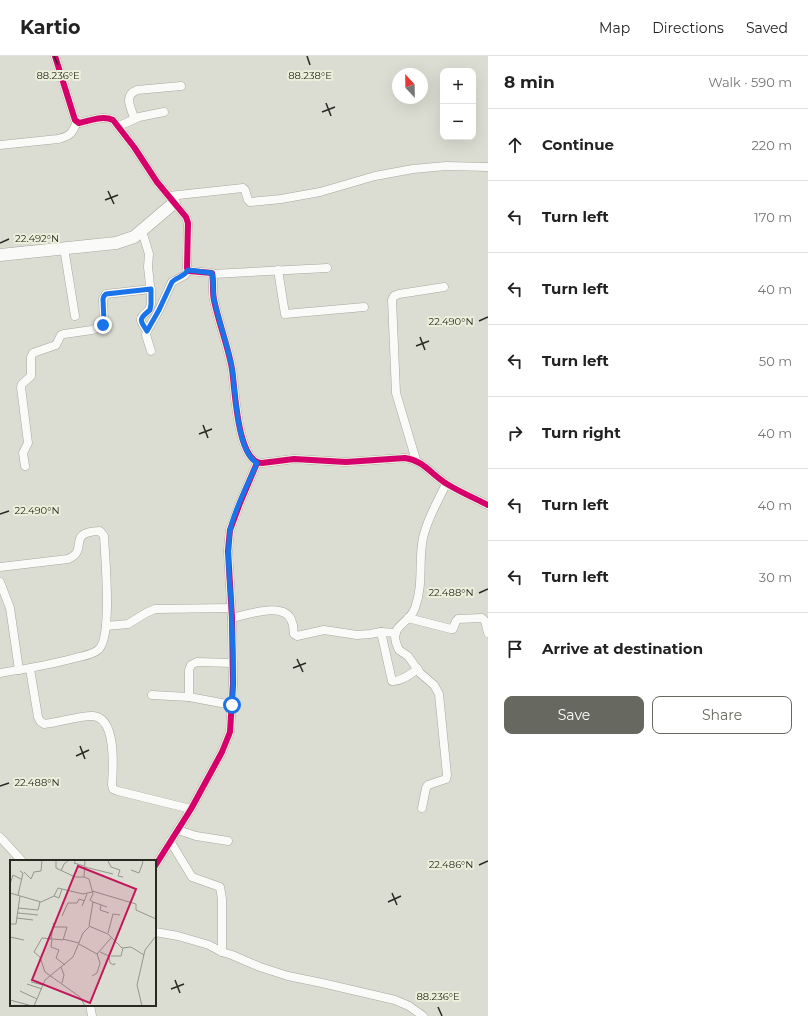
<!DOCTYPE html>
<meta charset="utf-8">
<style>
:root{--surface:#fff;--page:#f6f6f6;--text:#222;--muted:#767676;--line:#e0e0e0;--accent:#67685f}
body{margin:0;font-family:Montserrat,sans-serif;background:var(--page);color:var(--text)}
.controls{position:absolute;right:12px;top:12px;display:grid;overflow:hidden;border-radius:8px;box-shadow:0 4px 16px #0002}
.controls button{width:36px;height:36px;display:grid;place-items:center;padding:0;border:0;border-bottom:1px solid var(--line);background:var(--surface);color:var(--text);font:20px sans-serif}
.compass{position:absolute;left:392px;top:12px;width:36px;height:36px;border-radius:50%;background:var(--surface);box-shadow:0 4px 16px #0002;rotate:338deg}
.stop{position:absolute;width:12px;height:12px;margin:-9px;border:3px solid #1a73e8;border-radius:50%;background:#fff}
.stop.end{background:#1a73e8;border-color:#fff;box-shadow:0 1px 4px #0008}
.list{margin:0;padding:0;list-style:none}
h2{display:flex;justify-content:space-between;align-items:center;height:52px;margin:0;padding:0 16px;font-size:17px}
h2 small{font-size:13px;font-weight:400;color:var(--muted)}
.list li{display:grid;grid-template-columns:26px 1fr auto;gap:12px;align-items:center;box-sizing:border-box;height:72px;padding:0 16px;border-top:1px solid var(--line)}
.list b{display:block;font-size:15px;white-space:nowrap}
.list em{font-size:13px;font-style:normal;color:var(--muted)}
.actions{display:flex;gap:8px;padding:12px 16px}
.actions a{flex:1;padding:9px 0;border:1px solid var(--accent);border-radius:8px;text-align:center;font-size:14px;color:var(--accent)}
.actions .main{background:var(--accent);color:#fff}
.icon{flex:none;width:22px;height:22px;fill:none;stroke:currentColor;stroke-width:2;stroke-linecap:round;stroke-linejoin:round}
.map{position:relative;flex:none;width:488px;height:960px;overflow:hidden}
header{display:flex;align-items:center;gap:24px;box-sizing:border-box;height:56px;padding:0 20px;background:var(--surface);border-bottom:1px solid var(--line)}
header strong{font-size:19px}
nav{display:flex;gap:22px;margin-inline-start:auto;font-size:14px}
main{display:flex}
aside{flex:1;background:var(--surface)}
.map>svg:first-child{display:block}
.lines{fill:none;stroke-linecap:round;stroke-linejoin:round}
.street-casing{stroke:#a6a79e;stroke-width:9}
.secondary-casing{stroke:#a6a79e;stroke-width:13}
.street{stroke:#fafaf8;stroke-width:8}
.secondary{stroke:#fafaf8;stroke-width:12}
.cycleway-casing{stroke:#ecefda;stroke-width:8}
.cycleway{stroke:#d6006c;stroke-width:6}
.route{stroke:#1a73e8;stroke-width:5}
.ticks{fill:none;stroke:#282921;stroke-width:1.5}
.inset-road{fill:none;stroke:#94958b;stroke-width:1}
.view{fill:#c2185b;fill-opacity:0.15;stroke:#c2185b;stroke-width:2}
.inset-edge{fill:none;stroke:#282921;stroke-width:2}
.ticks-label{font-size:10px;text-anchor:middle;fill:#282921;stroke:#ecefda;stroke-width:4;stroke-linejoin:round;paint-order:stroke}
</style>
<header>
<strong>Kartio</strong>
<nav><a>Map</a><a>Directions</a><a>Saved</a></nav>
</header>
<main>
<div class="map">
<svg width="488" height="960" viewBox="0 0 488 960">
<rect width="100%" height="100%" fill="#dcddd2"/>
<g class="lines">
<!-- street casing -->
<g class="street-casing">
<g id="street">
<path d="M55 0 75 64 79 67C90 65 102 59 113 64L134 91 157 126 186 161 188 167 187 212 189 215 212 217C214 226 212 235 214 244 219 268 228 290 232 313 235 332 237 407 262 407L294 403 346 406 405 402C423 404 432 419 447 428 460 436 474 442 488 449"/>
<path d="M134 62C131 51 123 40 137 34L181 30"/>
<polyline points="119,70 139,61 164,56"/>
<path d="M0 89 58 83C70 80 72 78 77 66"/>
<polyline points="169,140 243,132 245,134 248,144 250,146 281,143 320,136 375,120 413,113 446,110 488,111"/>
<path d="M142 175 149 198 148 211 151 238V248L149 254C139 263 138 262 147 275"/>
<polyline points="64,192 75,260"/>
<polyline points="278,214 285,258 364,251"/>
<polyline points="213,218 327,212"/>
<polyline points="151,295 146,279 147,275 159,254 172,226 185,219 188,214"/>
<polyline points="416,404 396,337 392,244 394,240 399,238 444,231"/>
<polyline points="25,410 23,397 28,387 21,331 22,328 31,320 31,301 33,297 56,289 61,279 64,278 92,274 103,269 104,266 103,243 106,238 151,233"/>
<path d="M0 511 68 503C90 494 65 476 100 475L104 480C105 501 113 583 98 594 92 599 82 600 75 602 50 609 25 613 0 617"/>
<polyline points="0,526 10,552 19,614"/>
<path d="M232 562C247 559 286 544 292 566 294 570 293 574 294 578L297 580 324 574 357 579 370 578 381 576 396 577"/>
<polyline points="408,562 451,573 453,573 456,565 458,563 482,562 485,565 488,577"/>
<polyline points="106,570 128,568 146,557 155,553 231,552"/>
<path d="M381 576 392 625C401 626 410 618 418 613"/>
<path d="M30 613 38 661 40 665 44 668C57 667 82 659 93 660 117 662 113 712 112 729L113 733 118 735 191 753"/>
<polyline points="152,639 189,641 232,649"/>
<polyline points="189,641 189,614 191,609 197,606 233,607"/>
<path d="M422 752 426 732 428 729 446 723 447 719 439 638 434 629 420 617 408 600 399 594C386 568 409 570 415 552 424 527 418 506 423 482 427 463 438 445 446 428"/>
<polyline points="178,774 196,780 228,785"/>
<polyline points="0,781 22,805"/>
<polyline points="170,785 192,821 220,831 222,843 222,896"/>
<polyline points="155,810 191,753 222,696 230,676 233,628 232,562 228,495 230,474 240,447 257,407"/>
<polyline points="155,876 178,880 209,889 222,896 232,899 260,911 288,920 322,927 395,944 409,950 423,960"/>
<polyline points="90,949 92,960"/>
</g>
</g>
<!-- secondary casing -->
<g class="secondary-casing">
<polyline id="secondary" points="0,199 116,187 134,181 174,147"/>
</g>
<!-- street -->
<use href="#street" class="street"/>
<!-- secondary -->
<use href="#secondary" class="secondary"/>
<!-- cycleway casing -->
<g class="cycleway-casing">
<g id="cycleway">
<path d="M55 0 75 64 79 67C90 65 102 59 113 64L134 91 157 126 186 161 188 167 187 212 189 215 212 217C214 226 212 235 214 244 219 268 228 290 232 313 235 332 237 407 262 407L294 403 346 406 405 402C423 404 432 419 447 428 460 436 474 442 488 449"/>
<polyline points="155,810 191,753 222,696 230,676 233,628 232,562 228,495 230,474 240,447 257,407"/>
</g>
</g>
<!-- cycleway -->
<use href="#cycleway" class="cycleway"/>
</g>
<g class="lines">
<!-- route -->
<path class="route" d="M103 269 104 266 103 243 104 240 106 238 151 233V248L150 254C139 263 139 263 147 275L159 254 172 226C178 220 183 222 188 214L212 217C214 227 212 237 215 247 220 269 228 290 232 312 236 336 236 395 257 407 249 426 233 456 230 475 227 498 229 520 231 542 232 578 235 614 232 649"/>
</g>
<!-- ticks -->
<path class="ticks" d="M54 0 58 9M307 0 310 9M326 47 331 60M322 56 335 51M108 135 114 148M105 144 118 139M0 187 9 183M479 265 488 261M420 281 425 294M416 290 429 285M203 369 208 382M199 378 212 373M0 458 9 455M479 537 488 533M297 603 303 616M293 612 306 607M80 690 85 703M76 700 89 694M0 730 9 727M479 809 488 805M392 837 397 849M388 846 401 840M175 924 180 937M171 933 184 928M438 951 442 960"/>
<!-- overview -->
<g transform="translate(10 804)">
<rect width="146" height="146" fill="#dcddd2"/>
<path class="inset-road" d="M46 0V8L65 17H74M66 0 64 3 74 6M75 0 74 17 79 19 83 34 80 40 83 42 79 66 98 74 112 88 121 87 134 95M98 1 101 7 110 10 108 16 113 17M75 7 103 14M121 10 129 13 133 2 131 0M51 11 54 4 59 0M14 12 21 19 24 12 31 11 32 0M0 24 3 15 11 19M82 31 126 44V50L146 59M0 33 31 42 44 36 48 28 73 34 82 32M8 35 13 13 10 11M44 36 49 38 52 29M83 42 97 47M91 45 90 50 99 53M72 46 77 34M8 48 28 50 30 42M8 53 28 55M52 56 58 43H67L69 39 75 41M7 58 23 60M43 63 44 67H57L53 80 32 78 24 92 30 97 35 112 70 137 75 146M0 64H6L10 36M98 73 103 54 110 55M0 77 14 80M53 79 69 83M41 80 43 66M42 80 41 87 49 90 46 98 55 105M69 84 87 94M90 92 99 96 100 103 104 105 105 103M101 96H111L113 88M51 107 54 115 52 123M82 116 87 113 90 103 87 94 101 78M21 122 33 125M17 124 32 129M10 131 27 139M0 140 22 146M24 146 35 120 63 97 73 73 79 67M132 146 127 125 135 90 146 76"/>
<path class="view" d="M68 6 126 29 80 143 22 120Z"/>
<rect width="146" height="146" class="inset-edge"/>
</g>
<g class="ticks-label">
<text x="58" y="23">88.236°E</text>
<text x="310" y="23">88.238°E</text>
<text x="37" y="186">22.492°N</text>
<text x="451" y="269">22.490°N</text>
<text x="37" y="458">22.490°N</text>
<text x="451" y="540">22.488°N</text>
<text x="37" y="730">22.488°N</text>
<text x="451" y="812">22.486°N</text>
<text x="438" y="944">88.236°E</text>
</g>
</svg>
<div class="controls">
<button>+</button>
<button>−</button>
</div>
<svg class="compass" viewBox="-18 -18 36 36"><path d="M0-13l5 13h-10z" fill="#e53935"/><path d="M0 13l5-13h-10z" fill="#767676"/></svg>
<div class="stop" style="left:232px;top:649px"></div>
<div class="stop end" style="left:103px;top:269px"></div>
</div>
<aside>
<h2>8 min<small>Walk · 590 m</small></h2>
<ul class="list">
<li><svg class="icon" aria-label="ahead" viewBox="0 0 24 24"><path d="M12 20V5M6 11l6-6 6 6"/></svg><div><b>Continue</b></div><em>220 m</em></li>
<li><svg class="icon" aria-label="left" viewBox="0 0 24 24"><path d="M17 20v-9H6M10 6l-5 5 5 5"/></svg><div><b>Turn left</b></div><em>170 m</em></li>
<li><svg class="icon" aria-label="left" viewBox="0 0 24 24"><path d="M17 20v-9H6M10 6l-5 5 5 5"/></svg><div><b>Turn left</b></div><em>40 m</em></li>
<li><svg class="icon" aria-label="left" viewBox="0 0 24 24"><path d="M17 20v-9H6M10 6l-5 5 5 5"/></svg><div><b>Turn left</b></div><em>50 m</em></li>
<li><svg class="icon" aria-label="right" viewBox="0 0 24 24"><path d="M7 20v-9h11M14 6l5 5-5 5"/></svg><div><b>Turn right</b></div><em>40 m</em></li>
<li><svg class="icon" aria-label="left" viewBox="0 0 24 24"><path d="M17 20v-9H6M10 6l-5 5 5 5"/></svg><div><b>Turn left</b></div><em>40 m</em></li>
<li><svg class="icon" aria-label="left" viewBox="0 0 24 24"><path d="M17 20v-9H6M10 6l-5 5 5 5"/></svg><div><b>Turn left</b></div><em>30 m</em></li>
<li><svg class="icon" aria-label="arrive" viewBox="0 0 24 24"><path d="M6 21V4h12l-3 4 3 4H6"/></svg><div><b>Arrive at destination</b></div></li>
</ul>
<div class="actions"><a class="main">Save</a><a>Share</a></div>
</aside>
</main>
